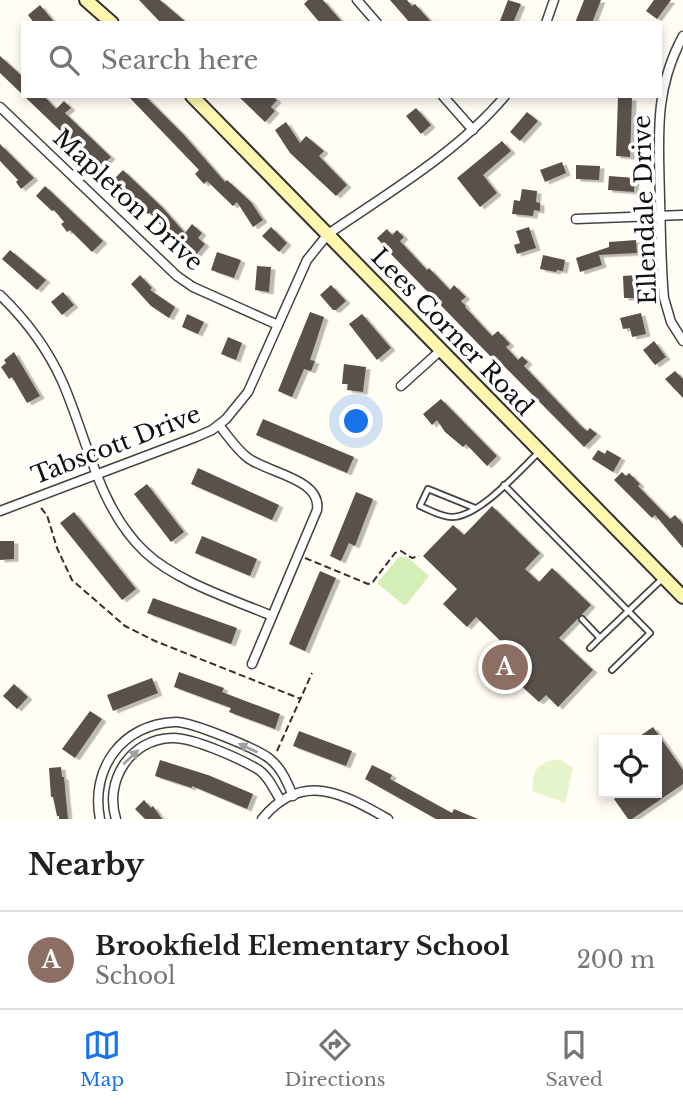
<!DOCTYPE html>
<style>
:root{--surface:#fff;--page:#f2f2f2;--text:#202124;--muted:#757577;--line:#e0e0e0;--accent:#1a73e8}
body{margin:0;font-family:"Libre Baskerville",serif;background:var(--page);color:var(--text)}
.controls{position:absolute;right:21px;bottom:21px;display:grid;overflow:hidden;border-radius:0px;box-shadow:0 4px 10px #0003}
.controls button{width:63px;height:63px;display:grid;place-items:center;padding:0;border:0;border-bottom:2px solid var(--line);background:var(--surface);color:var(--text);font:35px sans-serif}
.you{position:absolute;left:357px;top:422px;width:24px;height:24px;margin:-18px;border:5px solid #fff;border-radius:50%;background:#1a73e8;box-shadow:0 0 0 10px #1a73e833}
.badge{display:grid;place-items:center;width:46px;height:46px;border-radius:50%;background:var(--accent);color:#fff;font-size:23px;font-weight:700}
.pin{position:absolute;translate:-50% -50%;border:4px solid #fff;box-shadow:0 2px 7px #0006}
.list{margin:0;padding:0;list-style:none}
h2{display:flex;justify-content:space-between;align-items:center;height:91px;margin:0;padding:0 28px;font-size:30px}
h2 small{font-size:23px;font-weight:400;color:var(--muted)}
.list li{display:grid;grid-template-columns:46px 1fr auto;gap:21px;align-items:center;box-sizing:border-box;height:98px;padding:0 28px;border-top:2px solid var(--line)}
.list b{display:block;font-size:26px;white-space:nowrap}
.list p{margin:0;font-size:23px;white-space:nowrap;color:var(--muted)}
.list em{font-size:23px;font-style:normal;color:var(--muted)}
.icon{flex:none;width:38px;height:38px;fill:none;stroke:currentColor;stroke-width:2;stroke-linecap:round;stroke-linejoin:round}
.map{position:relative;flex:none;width:683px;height:819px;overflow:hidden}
.search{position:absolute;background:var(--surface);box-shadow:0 4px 10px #0003;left:21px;right:21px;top:21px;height:77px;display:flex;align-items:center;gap:18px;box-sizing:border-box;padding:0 24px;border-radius:0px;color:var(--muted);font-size:26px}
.sheet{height:189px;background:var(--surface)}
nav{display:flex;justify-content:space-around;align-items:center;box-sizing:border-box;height:98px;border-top:2px solid var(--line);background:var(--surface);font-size:19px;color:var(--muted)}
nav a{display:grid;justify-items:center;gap:4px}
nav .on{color:var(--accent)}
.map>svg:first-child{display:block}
.green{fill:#d4eeb8}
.pitch{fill:#e6f4cb}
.building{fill:#5a514b;filter:url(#shadow)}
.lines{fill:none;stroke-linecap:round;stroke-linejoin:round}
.lane-casing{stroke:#434343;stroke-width:8}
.street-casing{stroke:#434343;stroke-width:11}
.secondary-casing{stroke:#323232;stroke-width:16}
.path{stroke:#323232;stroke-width:2;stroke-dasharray:7 3.5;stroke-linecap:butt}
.lane{stroke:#fff;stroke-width:4.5}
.street{stroke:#fff;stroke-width:8}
.secondary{stroke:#fff7af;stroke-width:12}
.oneway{fill:#9f9f9f}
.labels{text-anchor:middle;stroke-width:7;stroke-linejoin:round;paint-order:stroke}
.street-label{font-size:24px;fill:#101010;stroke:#fff}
</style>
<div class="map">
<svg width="683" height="819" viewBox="0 0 683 819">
<defs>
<filter id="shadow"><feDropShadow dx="4.5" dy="2.5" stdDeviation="0" flood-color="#0004"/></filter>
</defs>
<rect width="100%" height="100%" fill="#fffdf4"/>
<!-- green -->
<polygon class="green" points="399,557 407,557 429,576 405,606 377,583"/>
<!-- pitch -->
<path class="pitch" d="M553 760H561L573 768 565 803 533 791C531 774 536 764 553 760Z"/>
<!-- building -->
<g class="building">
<polygon points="139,0 160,0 187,23 161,23"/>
<polygon points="308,0 323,0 343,23 320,23 304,4"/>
<polygon points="390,0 407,0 412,6 415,4 432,23 410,23"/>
<polygon points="508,0 521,4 513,23 500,21"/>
<polygon points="584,0 601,0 592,23 575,23"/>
<polygon points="654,0 671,0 657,19 646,11"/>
<polygon points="40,5 55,23 34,23 28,15"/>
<polygon points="0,56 23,77 23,95 0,73"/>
<polygon points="24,96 44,96 56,109 64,101 71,108 65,113 111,157 99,168"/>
<polygon points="128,96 145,96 184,135 225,182 227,180 251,202 263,220 253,227 237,202 233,206 207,181 204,184 195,174 199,170"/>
<polygon points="238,96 272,96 277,100 271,107 275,111 265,122"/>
<polygon points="618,97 632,98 630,157 616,156"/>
<polygon points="416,108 431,125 421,134 406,116"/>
<polygon points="527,112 538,121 520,141 510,132"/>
<polygon points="286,122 300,143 306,136 324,151 319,156 347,185 336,196 290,153 275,130"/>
<polygon points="502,141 511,151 483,175 497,193 480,207 457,178"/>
<polygon points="0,144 34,178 21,189 16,182 18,180 0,161"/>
<polygon points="562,162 566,173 545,182 540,170"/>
<polygon points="576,165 600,166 599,180 576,179"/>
<polygon points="123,170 162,207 185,233 192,224 202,233 198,238 205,244 195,256 170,236 150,213 148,214 113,180"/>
<polygon points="609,176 635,178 634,192 608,190"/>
<polygon points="45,186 103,241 92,252 70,230 67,232 61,224 64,222 54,210 52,211 36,196"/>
<polygon points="522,189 537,191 536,202 540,203 540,211 534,210 533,216 512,214 514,200 520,201"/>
<polygon points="271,227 287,243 279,252 262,236"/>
<polygon points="529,227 536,248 517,254 514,245 520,243 516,231"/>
<polygon points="387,229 392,235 397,230 404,237 400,241 427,270 429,268 450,290 454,285 466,297 461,301 466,306 465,307 492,336 498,331 510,344 506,347 518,360 522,356 528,362 524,366 580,425 587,431 590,428 597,434 584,447 495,357 493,359 388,251 377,238"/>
<polygon points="636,240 637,253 599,255 602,265 580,272 576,258 609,247 609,242"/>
<polygon points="10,250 46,280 37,290 2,259"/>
<polygon points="217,252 241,260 234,278 211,270"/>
<polygon points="543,255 565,260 563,271 557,270 556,272 540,269"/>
<polygon points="257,266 271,267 269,292 255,290"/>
<polygon points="140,275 152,288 150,290 175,307 169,318 151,306 131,284"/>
<polygon points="637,275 638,298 624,298 623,276"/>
<polygon points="331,285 346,301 336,310 333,310 320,295"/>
<polygon points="63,292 74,305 62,315 51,302"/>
<polygon points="310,312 324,317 310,360 315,361 311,371 304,369 292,397 278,391"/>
<polygon points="641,313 646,334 632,337 630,328 623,329 620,318"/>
<polygon points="187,314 204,322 198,334 182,327"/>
<polygon points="362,314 391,348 377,360 349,324"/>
<polygon points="228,337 242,343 236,360 221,354"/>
<polygon points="654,341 666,357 655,365 643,350"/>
<polygon points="14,352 40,396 27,403 12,377 9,379 1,367 6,363 4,360"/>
<polygon points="344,364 366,367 363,392 347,390 348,384 342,384"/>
<polygon points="675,371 683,379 683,398 665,379"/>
<polygon points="441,399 497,456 487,466 466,444 463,447 445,432 437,420 432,425 423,414"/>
<polygon points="263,419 354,457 347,473 256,435"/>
<polygon points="598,450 605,454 607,450 621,458 613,472 592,459"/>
<polygon points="198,468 279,505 272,520 191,484"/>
<polygon points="622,472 626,476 629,473 640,484 638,486 670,519 675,515 683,524 683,548 655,515 652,518 614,480"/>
<polygon points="147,484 184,532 171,542 134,494"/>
<polygon points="356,492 373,499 355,546 349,543 341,561 330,556"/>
<polygon points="492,506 540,553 525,569 539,582 552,568 591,605 559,638 593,670 558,707 546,695 539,702 519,684 531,671 476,617 467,627 443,604 457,589 423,556 453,525 464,535"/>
<polygon points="74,512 136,589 122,600 60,523"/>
<polygon points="202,536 257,559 250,576 195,553"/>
<polygon points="0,541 14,541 14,559 0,560"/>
<polygon points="320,571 336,578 305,651 289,644"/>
<polygon points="153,598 237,628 231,644 147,613"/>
<polygon points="179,672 224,688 222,692 280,714 275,729 229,712 231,708 174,687"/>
<polygon points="152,678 158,693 113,711 107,695"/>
<polygon points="14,684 28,697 17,709 3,696"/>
<polygon points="90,711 102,719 75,758 62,749"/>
<polygon points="653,727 683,770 683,784 632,819 628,819 614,799 622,793 657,793 657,740 634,740"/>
<polygon points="299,731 352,751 346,766 293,746"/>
<polygon points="160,760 208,775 253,794 247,809 192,786 192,788 155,776"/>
<polygon points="372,765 392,775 390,779 452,813 454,809 478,819 436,819 365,779"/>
<polygon points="61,767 62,777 64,777 68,819 59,819 59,816 57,816 53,797 51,797 49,768"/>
<polygon points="144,800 151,808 153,806 162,819 145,819 135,809"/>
</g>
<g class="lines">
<!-- lane casing -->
<g class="lane-casing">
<g id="lane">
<polyline points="504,485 650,633 612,670"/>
<path d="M475 508 428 489 420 506C430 510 441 517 452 517 479 517 519 471 539 452"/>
<polyline points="582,619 600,638 590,648"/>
<polyline points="600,638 663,578"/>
</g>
</g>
<!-- street casing -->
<g class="street-casing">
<g id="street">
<polyline points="357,0 377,23"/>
<polyline points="546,23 554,0"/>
<path d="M683 36C653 91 659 140 660 200 661 233 661 266 664 298L671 322 683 341"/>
<polyline points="443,96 473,130"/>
<polyline points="0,107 177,276 193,287 278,325"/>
<polyline points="576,219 683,215"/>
<path d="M0 295C26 320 47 348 62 381 87 437 98 508 145 552 177 582 232 599 272 616"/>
<polyline points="401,386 441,350"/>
<path d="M219 425C228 436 236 449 248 458 268 473 322 479 317 510L252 664"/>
<path d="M0 511 196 437 212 430 226 419 248 392 307 260 328 234C388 193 458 152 505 96"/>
<path d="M100 819C90 769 122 724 175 722 190 721 258 749 270 759 282 769 287 782 293 796"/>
<path d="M116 819C104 781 130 739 172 738 192 737 241 759 259 770 269 777 274 790 281 801"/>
<path d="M262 819C302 770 344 794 388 819"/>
</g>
</g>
<!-- secondary casing -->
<g class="secondary-casing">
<g id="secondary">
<polyline points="86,0 112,23"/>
<polyline points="192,96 683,597"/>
</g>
</g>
<!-- path -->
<g class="path">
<polyline points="41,508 47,515 57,548 72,580 125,626 155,641 301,699"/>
<polyline points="305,558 368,584 372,583 395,553 401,551 412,558 419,556"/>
<polyline points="277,751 312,673"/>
</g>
<!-- lane -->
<use href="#lane" class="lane"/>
<!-- street -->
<use href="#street" class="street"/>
<!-- secondary -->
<use href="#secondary" class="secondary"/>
</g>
<!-- one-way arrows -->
<defs><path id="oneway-solid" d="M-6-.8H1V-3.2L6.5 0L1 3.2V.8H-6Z" transform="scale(1.75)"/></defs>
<g class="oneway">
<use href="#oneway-solid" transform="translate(248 748) rotate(-156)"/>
<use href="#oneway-solid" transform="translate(131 757) rotate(-43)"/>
</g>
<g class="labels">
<!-- street labels -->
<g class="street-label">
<text transform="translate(128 200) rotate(43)" y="8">Mapleton Drive</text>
<text transform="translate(645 210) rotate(-92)" y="8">Ellendale Drive</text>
<text transform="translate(452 332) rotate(46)" y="8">Lees Corner Road</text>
<text transform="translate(116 445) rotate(-21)" y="8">Tabscott Drive</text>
</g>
</g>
</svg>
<div class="controls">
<button><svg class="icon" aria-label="locate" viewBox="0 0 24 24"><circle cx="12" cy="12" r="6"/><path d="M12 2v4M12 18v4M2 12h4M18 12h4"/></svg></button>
</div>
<div class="you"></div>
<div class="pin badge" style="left:505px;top:667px;background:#8d6e63">A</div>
<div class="search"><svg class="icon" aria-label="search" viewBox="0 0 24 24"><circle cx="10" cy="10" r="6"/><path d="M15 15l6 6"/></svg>Search here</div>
</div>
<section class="sheet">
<h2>Nearby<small></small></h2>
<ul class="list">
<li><span class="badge" style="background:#8d6e63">A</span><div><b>Brookfield Elementary School</b><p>School</p></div><em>200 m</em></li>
</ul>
</section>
<nav>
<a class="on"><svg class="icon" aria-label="map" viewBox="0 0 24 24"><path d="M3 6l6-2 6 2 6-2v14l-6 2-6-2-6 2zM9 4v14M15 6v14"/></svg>Map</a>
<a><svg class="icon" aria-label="directions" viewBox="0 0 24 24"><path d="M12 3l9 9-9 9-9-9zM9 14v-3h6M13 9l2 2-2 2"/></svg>Directions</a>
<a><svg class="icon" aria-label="saved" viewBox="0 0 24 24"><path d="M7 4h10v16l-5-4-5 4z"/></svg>Saved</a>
</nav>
